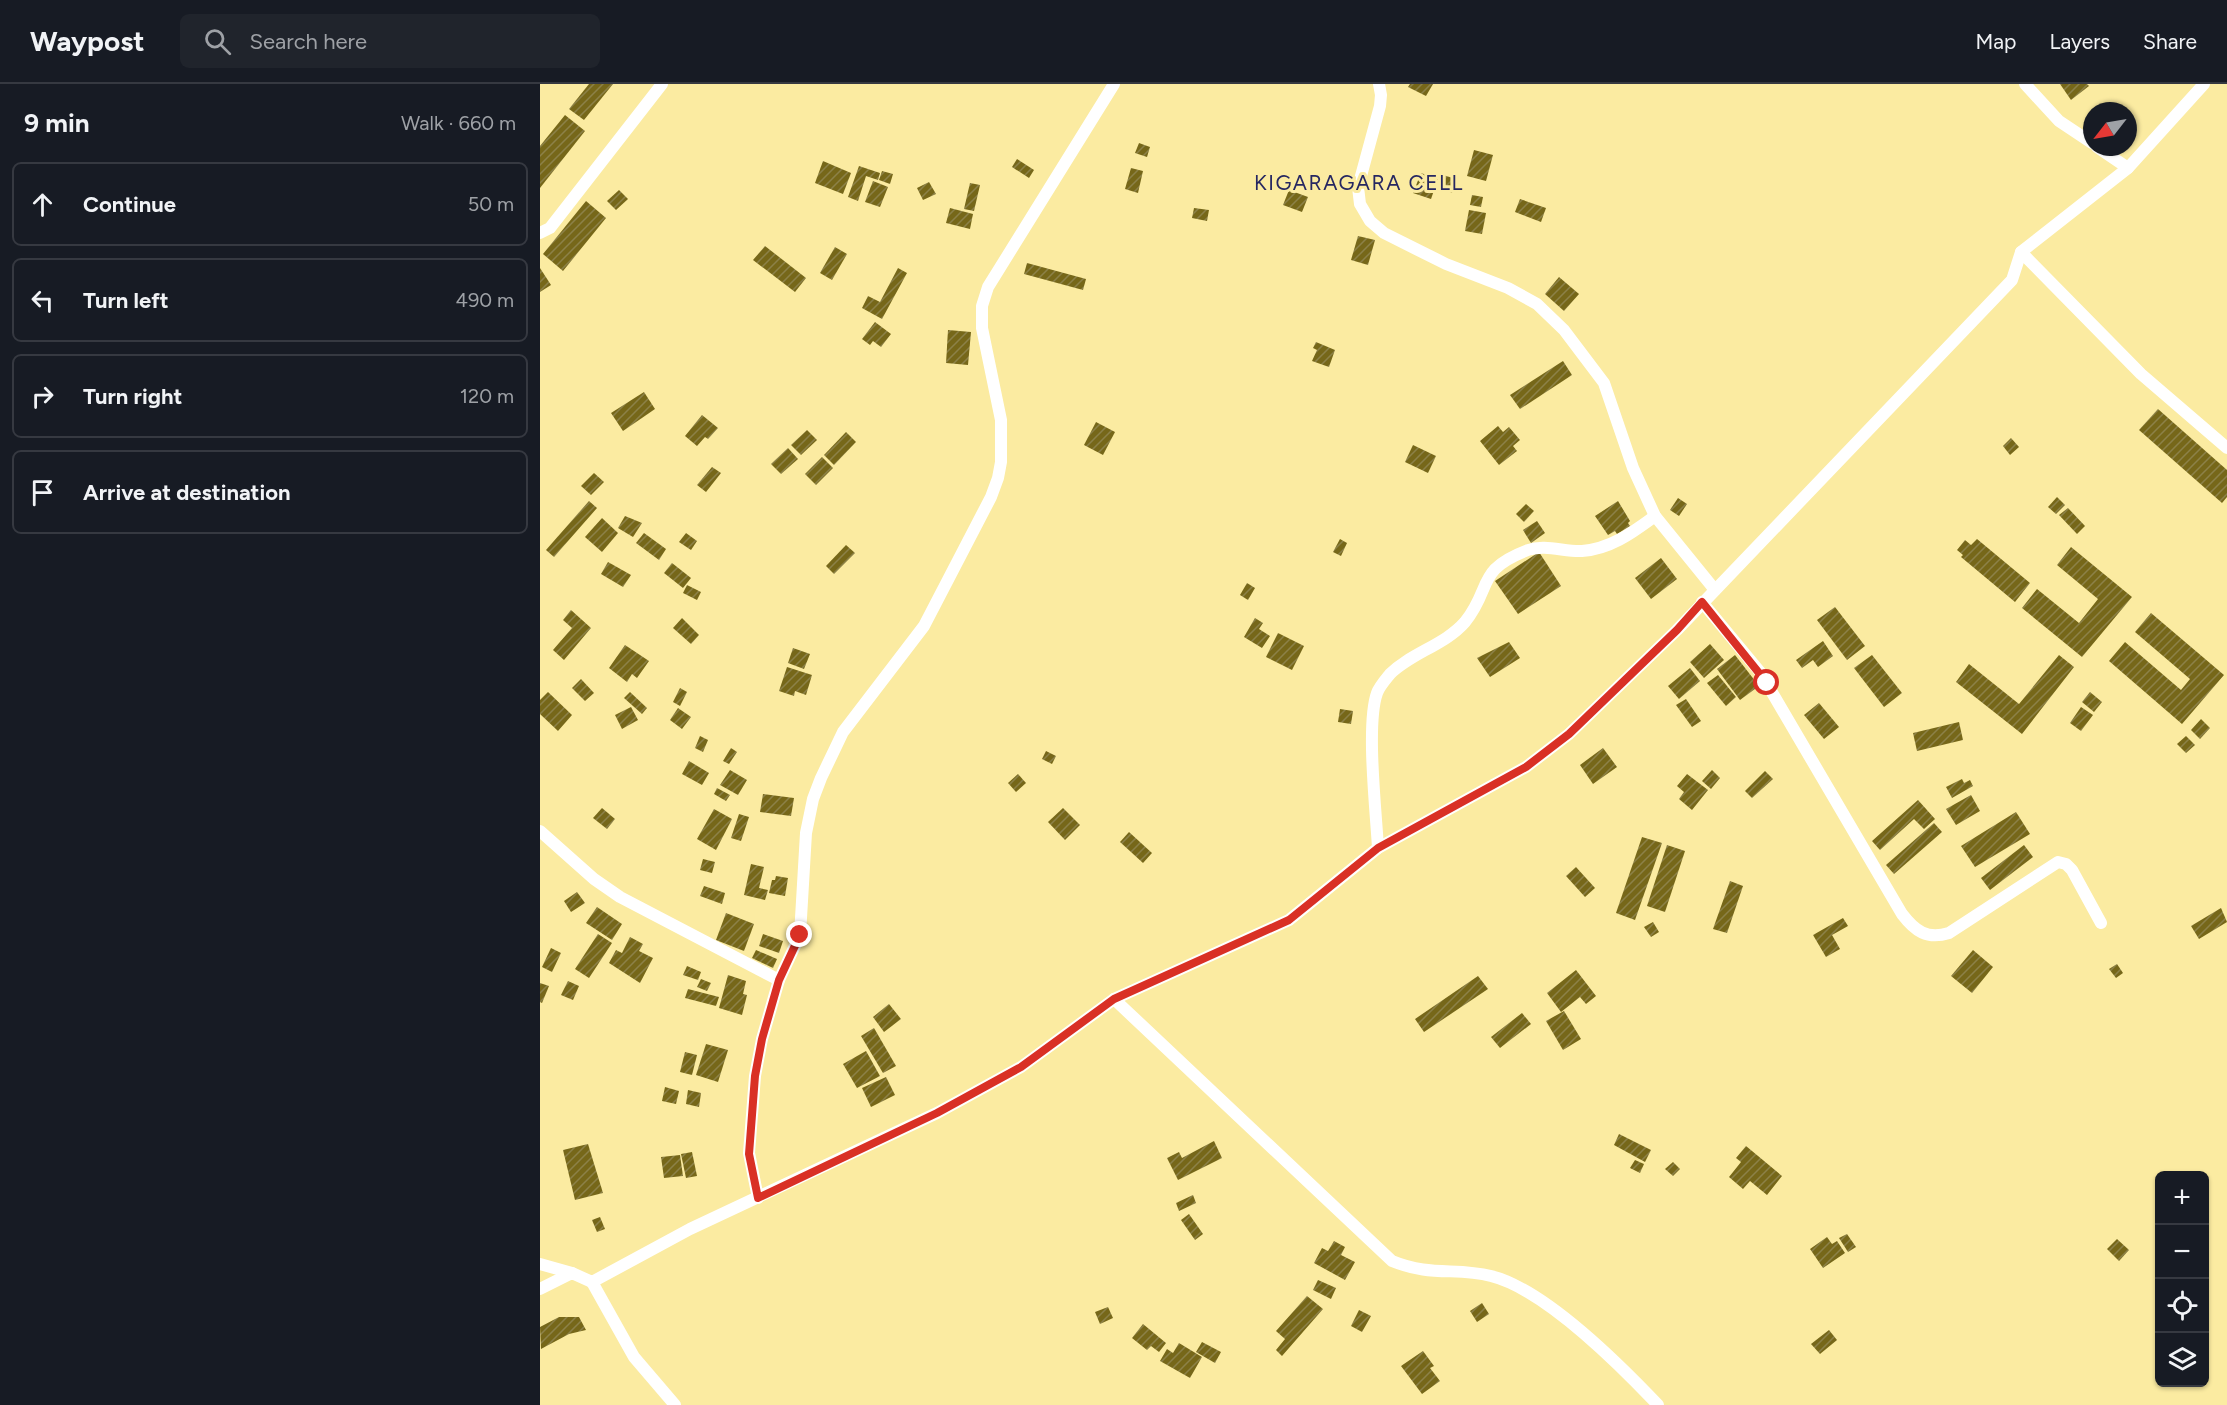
<!DOCTYPE html>
<meta charset="utf-8">
<style>
:root{--surface:#171b24;--page:#20242c;--text:#f1f3f6;--muted:#9ea1a6;--line:#363941}
body{margin:0;font-family:Figtree,sans-serif;background:var(--page);color:var(--text)}
.controls{position:absolute;right:18px;bottom:18px;display:grid;overflow:hidden;border-radius:9px;box-shadow:0 2px 4px #0004}
.controls button{width:54px;height:54px;display:grid;place-items:center;padding:0;border:0;border-bottom:2px solid var(--line);background:var(--surface);color:var(--text);font:30px sans-serif}
.compass{position:absolute;left:1543px;top:18px;width:54px;height:54px;border-radius:50%;background:var(--surface);box-shadow:0 2px 4px #0004;rotate:239deg}
.stop{position:absolute;width:18px;height:18px;margin:-14px;border:4px solid #d93025;border-radius:50%;background:#fff}
.stop.end{background:#d93025;border-color:#fff;box-shadow:0 2px 6px #0008}
.list{margin:0;padding:0;list-style:none}
h2{display:flex;justify-content:space-between;align-items:center;height:78px;margin:0;padding:0 24px;font-size:26px}
h2 small{font-size:20px;font-weight:400;color:var(--muted)}
.list li{display:grid;grid-template-columns:39px 1fr auto;gap:18px;align-items:center;box-sizing:border-box;height:84px;margin:0 12px 12px;padding:0 12px;border:2px solid var(--line);border-radius:9px}
.list b{display:block;font-size:22px;white-space:nowrap}
.list em{font-size:20px;font-style:normal;color:var(--muted)}
.icon{flex:none;width:33px;height:33px;fill:none;stroke:currentColor;stroke-width:2;stroke-linecap:round;stroke-linejoin:round}
.map{position:relative;flex:none;width:1687px;height:1321px;overflow:hidden}
header{display:flex;align-items:center;gap:36px;box-sizing:border-box;height:84px;padding:0 30px;background:var(--surface);border-bottom:2px solid var(--line)}
header strong{font-size:28px}
nav{display:flex;gap:33px;margin-inline-start:auto;font-size:21px}
.search{width:420px;height:54px;background:var(--page);display:flex;align-items:center;gap:15px;box-sizing:border-box;padding:0 21px;border-radius:9px;color:var(--muted);font-size:22px}
main{display:flex}
aside{flex:1;background:var(--surface)}
.map>svg:first-child{display:block}
.building{fill:url(#building-hatch)}
.lines{fill:none;stroke-linecap:round;stroke-linejoin:round}
.minor{stroke:#fff;stroke-width:12}
.route{stroke:#d93025;stroke-width:8}
.labels{text-anchor:middle;stroke-width:6;stroke-linejoin:round;paint-order:stroke}
.quarter-label{font-size:21px;letter-spacing:1.5px;fill:#262761;stroke:#fbeba1}
</style>
<header>
<strong>Waypost</strong>
<div class="search"><svg class="icon" aria-label="search" viewBox="0 0 24 24"><circle cx="10" cy="10" r="6"/><path d="M15 15l6 6"/></svg>Search here</div>
<nav><a>Map</a><a>Layers</a><a>Share</a></nav>
</header>
<main>
<aside>
<h2>9 min<small>Walk · 660 m</small></h2>
<ul class="list">
<li><svg class="icon" aria-label="ahead" viewBox="0 0 24 24"><path d="M12 20V5M6 11l6-6 6 6"/></svg><div><b>Continue</b></div><em>50 m</em></li>
<li><svg class="icon" aria-label="left" viewBox="0 0 24 24"><path d="M17 20v-9H6M10 6l-5 5 5 5"/></svg><div><b>Turn left</b></div><em>490 m</em></li>
<li><svg class="icon" aria-label="right" viewBox="0 0 24 24"><path d="M7 20v-9h11M14 6l5 5-5 5"/></svg><div><b>Turn right</b></div><em>120 m</em></li>
<li><svg class="icon" aria-label="arrive" viewBox="0 0 24 24"><path d="M6 21V4h12l-3 4 3 4H6"/></svg><div><b>Arrive at destination</b></div></li>
</ul>
</aside>
<div class="map">
<svg width="1687" height="1321" viewBox="0 0 1687 1321">
<defs>
<pattern id="building-hatch" width="6" height="6" patternUnits="userSpaceOnUse" patternTransform="scale(1.5)"><rect width="6" height="6" fill="#766719"/><path d="M-1 1l2-2M0 6l6-6M5 7l2-2" fill="none" stroke="#8c8148"/></pattern>
</defs>
<rect width="100%" height="100%" fill="#fbeba1"/>
<!-- building -->
<g class="building">
<polygon points="49,0 73,0 44,36 29,25"/>
<polygon points="870,0 893,0 886,12 868,3"/>
<polygon points="1520,0 1547,0 1549,2 1531,16"/>
<polygon points="25,31 45,47 0,104 0,62"/>
<polygon points="599,59 610,63 607,73 595,69"/>
<polygon points="934,66 953,71 946,97 927,92"/>
<polygon points="477,75 494,86 489,94 472,83"/>
<polygon points="283,77 311,89 303,110 275,99"/>
<polygon points="319,82 340,89 338,96 326,92 318,117 308,113"/>
<polygon points="591,84 603,87 598,109 585,105"/>
<polygon points="342,87 353,90 350,100 339,96"/>
<polygon points="881,89 898,95 891,115 873,109"/>
<polygon points="903,91 916,95 912,109 899,105"/>
<polygon points="333,97 348,103 340,123 325,118"/>
<polygon points="389,98 396,110 383,116 377,104"/>
<polygon points="430,99 440,101 434,127 424,125"/>
<polygon points="79,106 88,115 76,126 67,117"/>
<polygon points="749,106 768,113 762,128 743,121"/>
<polygon points="932,111 943,113 941,123 930,121"/>
<polygon points="980,115 1006,124 1001,138 975,128"/>
<polygon points="46,117 66,134 23,187 3,170"/>
<polygon points="410,124 433,130 430,145 406,139"/>
<polygon points="654,124 669,126 667,137 652,134"/>
<polygon points="929,126 946,129 942,150 925,147"/>
<polygon points="818,152 835,156 828,181 811,176"/>
<polygon points="225,162 266,194 255,208 213,176"/>
<polygon points="295,163 307,170 292,196 280,189"/>
<polygon points="487,179 546,195 543,206 484,190"/>
<polygon points="0,184 11,201 0,208"/>
<polygon points="358,184 367,189 342,235 322,224 328,212 340,218"/>
<polygon points="1019,193 1039,210 1024,227 1005,210"/>
<polygon points="335,238 351,250 341,263 333,257 330,261 322,255"/>
<polygon points="408,246 431,248 428,281 406,279"/>
<polygon points="776,258 795,266 789,283 772,277 777,266 773,264"/>
<polygon points="1023,277 1032,291 980,325 970,311"/>
<polygon points="104,308 115,325 83,347 71,329"/>
<polygon points="1618,325 1687,386 1687,413 1682,419 1599,346"/>
<polygon points="162,331 178,344 168,355 165,353 157,362 145,352"/>
<polygon points="556,338 575,348 563,371 544,361"/>
<polygon points="958,342 963,348 969,343 980,356 973,362 977,367 959,381 940,357"/>
<polygon points="267,346 277,356 261,371 251,361"/>
<polygon points="306,348 316,358 294,381 284,371"/>
<polygon points="1471,354 1479,363 1470,371 1463,362"/>
<polygon points="873,361 896,372 888,389 865,378"/>
<polygon points="248,364 258,375 241,390 231,380"/>
<polygon points="282,373 293,384 276,401 265,390"/>
<polygon points="172,383 181,389 166,408 157,401"/>
<polygon points="54,389 64,398 51,411 41,402"/>
<polygon points="1517,413 1525,421 1516,430 1508,423"/>
<polygon points="1138,414 1147,420 1139,432 1130,426"/>
<polygon points="49,417 57,424 14,473 6,466"/>
<polygon points="1078,417 1090,437 1088,439 1090,442 1077,450 1075,447 1068,451 1055,432"/>
<polygon points="986,420 994,427 984,438 976,430"/>
<polygon points="1528,424 1545,442 1537,450 1519,431"/>
<polygon points="85,432 102,439 93,453 78,444"/>
<polygon points="62,434 78,449 62,468 45,453"/>
<polygon points="997,437 1005,449 991,459 983,446"/>
<polygon points="104,449 126,465 119,476 96,459"/>
<polygon points="146,449 157,457 151,466 139,458"/>
<polygon points="800,455 807,459 801,472 793,468"/>
<polygon points="1437,455 1490,499 1475,518 1421,473 1423,471 1417,466 1425,456 1431,461"/>
<polygon points="306,461 315,469 294,490 286,482"/>
<polygon points="1531,463 1592,513 1542,573 1482,524 1497,505 1539,539 1558,515 1517,481"/>
<polygon points="999,468 1021,502 978,530 955,497"/>
<polygon points="1121,474 1137,495 1111,515 1095,494"/>
<polygon points="68,478 91,491 83,503 61,490"/>
<polygon points="132,479 151,494 143,504 124,489"/>
<polygon points="707,499 715,504 708,516 700,511"/>
<polygon points="147,501 161,508 157,516 143,509"/>
<polygon points="1295,523 1325,562 1307,576 1277,536"/>
<polygon points="31,526 51,544 24,576 13,566 32,544 23,536"/>
<polygon points="1611,529 1684,591 1642,640 1569,577 1585,558 1641,606 1650,595 1595,548"/>
<polygon points="142,534 159,551 151,560 133,544"/>
<polygon points="715,534 723,539 719,545 730,552 722,564 704,553"/>
<polygon points="738,549 764,562 752,586 726,573"/>
<polygon points="1283,557 1293,572 1278,583 1273,576 1262,584 1256,576"/>
<polygon points="969,558 980,574 950,593 937,574"/>
<polygon points="1170,560 1184,576 1164,594 1150,578"/>
<polygon points="85,561 109,577 97,594 92,590 87,598 69,584"/>
<polygon points="253,564 270,570 264,585 248,579"/>
<polygon points="1195,571 1219,602 1200,616 1177,585"/>
<polygon points="1332,571 1362,609 1344,623 1314,584"/>
<polygon points="1519,571 1534,583 1482,650 1416,598 1429,580 1479,620"/>
<polygon points="247,583 272,591 266,611 255,607 254,612 239,607"/>
<polygon points="1150,584 1160,597 1139,615 1128,602"/>
<polygon points="1178,591 1196,613 1186,622 1167,599"/>
<polygon points="41,595 54,609 45,617 32,604"/>
<polygon points="140,604 147,608 140,622 133,618"/>
<polygon points="8,608 32,631 18,647 0,630 0,616"/>
<polygon points="90,608 107,624 102,630 84,614"/>
<polygon points="1550,608 1562,618 1554,628 1542,618"/>
<polygon points="1146,615 1161,637 1152,643 1136,621"/>
<polygon points="1279,619 1299,643 1284,655 1264,631"/>
<polygon points="91,623 98,636 82,645 75,631"/>
<polygon points="1541,623 1553,631 1541,647 1530,639"/>
<polygon points="138,624 151,633 142,645 130,636"/>
<polygon points="800,625 813,627 811,640 798,638"/>
<polygon points="1661,635 1670,644 1660,655 1651,646"/>
<polygon points="1419,638 1423,656 1377,667 1373,649"/>
<polygon points="160,652 168,656 163,668 155,664"/>
<polygon points="1646,652 1655,661 1646,669 1637,660"/>
<polygon points="191,664 197,668 189,680 183,677"/>
<polygon points="1063,664 1077,683 1053,700 1040,681"/>
<polygon points="506,667 516,672 512,680 502,675"/>
<polygon points="149,677 169,689 162,701 142,690"/>
<polygon points="190,686 207,696 198,711 180,701"/>
<polygon points="1172,686 1180,694 1171,705 1162,697"/>
<polygon points="1225,687 1233,695 1212,714 1205,707"/>
<polygon points="478,690 486,699 476,708 468,699"/>
<polygon points="1147,690 1168,706 1152,726 1139,715 1144,708 1137,702"/>
<polygon points="1422,695 1424,699 1430,696 1433,702 1412,714 1406,703"/>
<polygon points="177,704 190,711 186,717 174,710"/>
<polygon points="223,710 254,714 251,732 220,728"/>
<polygon points="1431,711 1440,727 1416,741 1406,725"/>
<polygon points="1378,716 1395,735 1384,745 1374,735 1340,766 1332,757"/>
<polygon points="62,724 75,735 67,745 53,734"/>
<polygon points="523,724 540,741 525,756 508,738"/>
<polygon points="174,725 192,735 176,766 157,755"/>
<polygon points="1476,728 1490,750 1435,783 1421,762"/>
<polygon points="199,730 209,733 201,757 191,754"/>
<polygon points="1394,739 1402,748 1354,790 1346,781"/>
<polygon points="589,748 612,769 603,779 580,758"/>
<polygon points="1102,753 1122,759 1095,836 1076,829"/>
<polygon points="1127,761 1145,767 1125,828 1107,822"/>
<polygon points="1484,761 1493,773 1450,806 1441,794"/>
<polygon points="163,775 175,778 172,789 160,786"/>
<polygon points="211,780 224,783 219,804 228,806 225,816 204,811"/>
<polygon points="1036,783 1055,804 1045,813 1026,792"/>
<polygon points="236,792 248,794 245,812 229,809 232,796 235,796"/>
<polygon points="1190,797 1203,802 1187,849 1173,845"/>
<polygon points="164,802 185,809 182,820 160,812"/>
<polygon points="37,808 45,819 31,828 24,817"/>
<polygon points="57,823 82,840 72,856 46,839"/>
<polygon points="1681,824 1687,838 1659,855 1651,842"/>
<polygon points="186,829 214,840 204,867 176,856"/>
<polygon points="1303,834 1308,842 1292,851 1300,865 1286,873 1273,851"/>
<polygon points="1113,838 1119,848 1111,853 1104,843"/>
<polygon points="58,850 72,859 49,894 35,885"/>
<polygon points="223,850 243,857 239,869 219,862"/>
<polygon points="90,853 103,860 99,867 113,874 100,899 69,879 76,866 82,869"/>
<polygon points="11,864 21,869 12,888 2,883"/>
<polygon points="216,866 237,875 233,884 212,874"/>
<polygon points="1433,866 1453,883 1432,909 1411,892"/>
<polygon points="1577,880 1583,889 1576,894 1569,885"/>
<polygon points="147,882 161,888 158,896 143,891"/>
<polygon points="1036,886 1056,912 1046,920 1040,913 1021,928 1007,909"/>
<polygon points="188,891 206,897 203,910 207,911 202,931 179,924"/>
<polygon points="938,892 948,905 884,948 875,935"/>
<polygon points="161,895 171,899 167,907 157,903"/>
<polygon points="28,897 39,902 33,916 21,911"/>
<polygon points="0,899 9,902 2,919 0,918"/>
<polygon points="148,905 179,913 176,922 145,914"/>
<polygon points="349,920 361,935 344,948 333,933"/>
<polygon points="1024,927 1041,955 1023,966 1006,937"/>
<polygon points="982,929 991,940 960,964 951,953"/>
<polygon points="334,944 356,982 343,989 321,952"/>
<polygon points="166,960 188,966 178,998 156,991"/>
<polygon points="326,967 340,992 317,1004 303,980"/>
<polygon points="145,968 157,971 152,991 140,988"/>
<polygon points="346,993 355,1011 331,1023 322,1004"/>
<polygon points="125,1003 139,1007 136,1020 122,1017"/>
<polygon points="148,1006 161,1009 159,1023 146,1020"/>
<polygon points="1079,1050 1111,1066 1105,1078 1074,1061"/>
<polygon points="674,1057 682,1074 638,1096 627,1074 639,1068 642,1074"/>
<polygon points="48,1060 63,1109 35,1116 23,1066"/>
<polygon points="1206,1062 1242,1092 1227,1111 1210,1097 1203,1105 1189,1093 1201,1078 1196,1074"/>
<polygon points="152,1068 157,1092 146,1094 141,1070"/>
<polygon points="140,1071 143,1092 124,1094 121,1073"/>
<polygon points="1095,1076 1104,1080 1100,1089 1090,1084"/>
<polygon points="1133,1078 1140,1085 1133,1092 1125,1085"/>
<polygon points="653,1111 656,1119 639,1127 636,1119"/>
<polygon points="649,1130 663,1150 655,1156 641,1136"/>
<polygon points="60,1133 65,1145 57,1148 52,1136"/>
<polygon points="1307,1150 1316,1163 1308,1168 1299,1154"/>
<polygon points="1287,1153 1292,1160 1297,1157 1305,1169 1283,1184 1270,1165"/>
<polygon points="1577,1155 1589,1166 1579,1177 1567,1165"/>
<polygon points="794,1157 805,1163 801,1171 815,1178 805,1196 774,1179 782,1164 788,1167"/>
<polygon points="778,1196 796,1204 791,1215 773,1206"/>
<polygon points="767,1212 783,1225 742,1272 736,1266 745,1255 736,1247"/>
<polygon points="942,1219 949,1230 937,1238 930,1227"/>
<polygon points="568,1223 573,1234 560,1240 555,1228"/>
<polygon points="819,1226 831,1232 822,1248 811,1242"/>
<polygon points="19,1233 39,1233 46,1246 29,1250 1,1265 0,1243"/>
<polygon points="603,1240 626,1259 619,1268 611,1262 607,1266 592,1254"/>
<polygon points="1289,1246 1297,1256 1280,1270 1271,1260"/>
<polygon points="662,1258 681,1268 675,1279 656,1268"/>
<polygon points="639,1259 662,1273 650,1294 620,1277 627,1265 633,1269"/>
<polygon points="883,1267 894,1282 890,1284 900,1297 882,1310 861,1282"/>
</g>
<g class="lines">
<!-- minor -->
<g class="minor">
<polyline points="839,0 841,11 840,22 818,103 820,120 830,137 844,149 906,180 968,204 997,220 1024,246 1064,299 1093,384 1115,432 1175,506"/>
<polyline points="1485,0 1519,37 1552,59"/>
<polyline points="1557,63 1588,84"/>
<polyline points="0,149 10,144 122,0"/>
<polyline points="1481,168 1601,290 1687,364"/>
<path d="M1162 518 1220 588 1362 830C1375 847 1387 856 1409 849L1518 778 1526 780 1532 786 1561 839"/>
<polyline points="0,747 54,795 80,813 239,896"/>
<path d="M838 764C836 727 826 640 837 609 839 603 846 595 850 590 871 569 905 561 925 538 953 503 935 486 988 466 1005 460 1025 468 1042 467 1071 465 1093 448 1115 432"/>
<path d="M574 915 852 1177C891 1193 916 1183 951 1192 1004 1205 1080 1281 1118 1321"/>
<polyline points="218,1114 209,1069 215,992 222,955 239,896 260,851 266,749 273,715 281,694 303,648 384,542 451,413 458,394 461,378 461,336 442,244 442,222 448,203 574,0"/>
<polyline points="0,1180 32,1189"/>
<polyline points="52,1198 94,1273 135,1321"/>
<polyline points="0,1205 32,1189 52,1198 150,1145 397,1029 481,983 574,915 749,836 838,764 986,683 1029,650 1137,546 1472,196 1481,168 1588,84 1664,0"/>
</g>
</g>
<g class="lines">
<!-- route -->
<polyline class="route" points="260,851 239,896 222,955 215,992 209,1070 218,1114 397,1029 481,983 574,915 749,836 838,764 986,683 1029,650 1137,546 1162,518 1227,599"/>
</g>
<g class="labels">
<!-- quarter labels -->
<g class="quarter-label">
<text x="819" y="106">KIGARAGARA CELL</text>
</g>
</g>
</svg>
<div class="controls">
<button>+</button>
<button>−</button>
<button><svg class="icon" aria-label="locate" viewBox="0 0 24 24"><circle cx="12" cy="12" r="6"/><path d="M12 2v4M12 18v4M2 12h4M18 12h4"/></svg></button>
<button><svg class="icon" aria-label="layers" viewBox="0 0 24 24"><path d="M12 4l9 5-9 5-9-5zM3 14l9 5 9-5"/></svg></button>
</div>
<svg class="compass" viewBox="-18 -18 36 36"><path d="M0-13l5 13h-10z" fill="#e53935"/><path d="M0 13l5-13h-10z" fill="#9ea1a6"/></svg>
<div class="stop" style="left:1227px;top:599px"></div>
<div class="stop end" style="left:260px;top:851px"></div>
</div>
</main>
